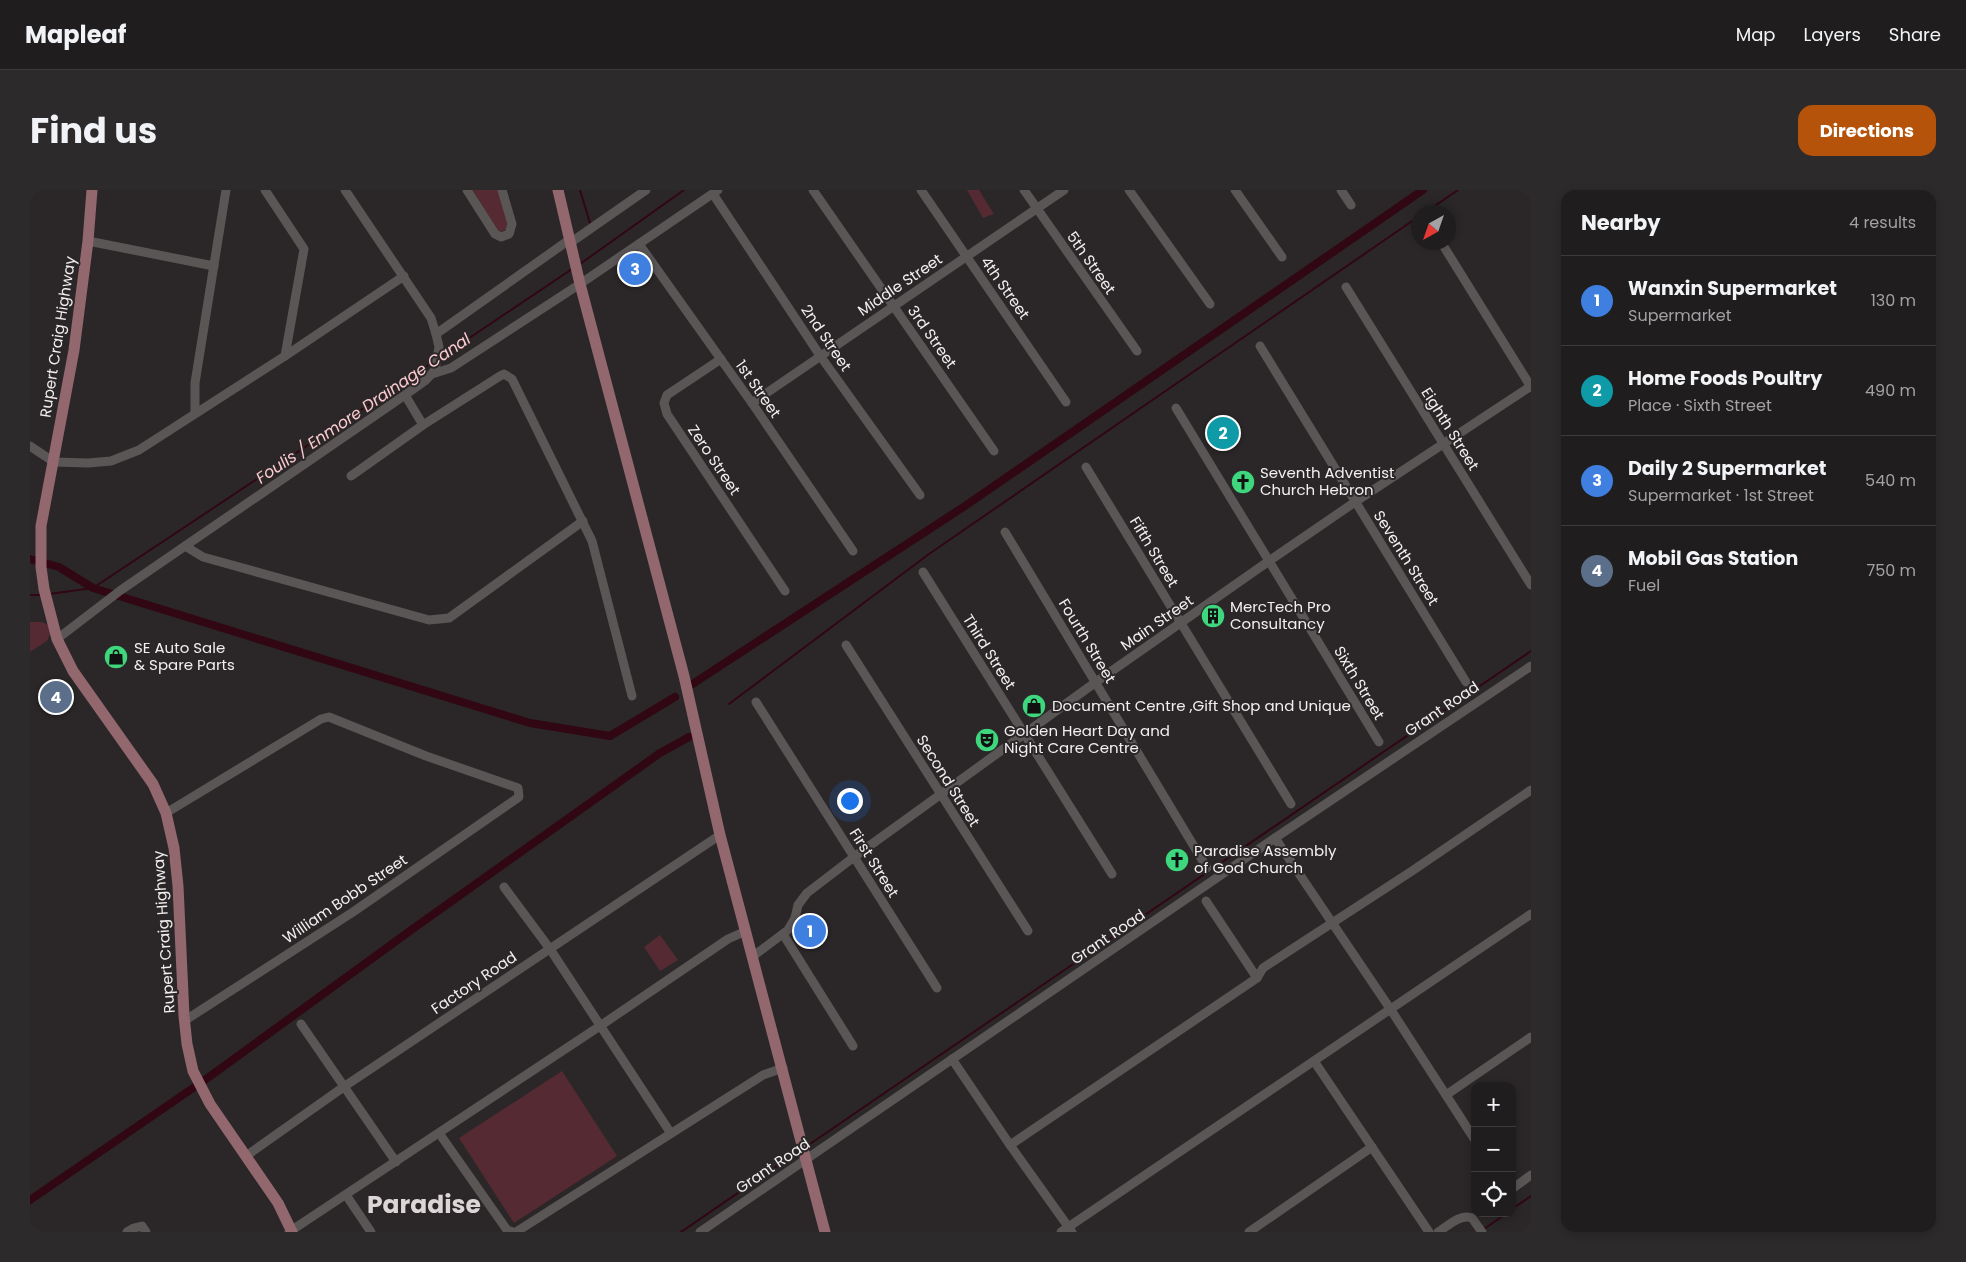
<!DOCTYPE html>
<meta charset="utf-8">
<style>
:root{--surface:#201d1e;--page:#2d2a2b;--text:#f1f3f6;--muted:#a2a2a4;--line:#3d3b3c;--accent:#b45309}
body{margin:0;font-family:Poppins,sans-serif;background:var(--page);color:var(--text)}
.controls{position:absolute;right:15px;bottom:15px;display:grid;overflow:hidden;border-radius:10px;box-shadow:0 2px 8px #0003}
.controls button{width:45px;height:45px;display:grid;place-items:center;padding:0;border:0;border-bottom:1px solid var(--line);background:var(--surface);color:var(--text);font:25px sans-serif}
.compass{position:absolute;left:1381px;top:15px;width:45px;height:45px;border-radius:50%;background:var(--surface);box-shadow:0 2px 8px #0003;rotate:220deg}
.you{position:absolute;left:819px;top:610px;width:18px;height:18px;margin:-12px;border:4px solid #fff;border-radius:50%;background:#1a73e8;box-shadow:0 0 0 8px #1a73e833}
.badge{display:grid;place-items:center;width:32px;height:32px;border-radius:50%;background:var(--accent);color:#fff;font-size:16px;font-weight:700}
.pin{position:absolute;translate:-50% -50%;border:2px solid #fff;box-shadow:0 1px 5px #0006}
.list{margin:0;padding:0;list-style:none}
h2{display:flex;justify-content:space-between;align-items:center;height:65px;margin:0;padding:0 20px;font-size:21px}
h2 small{font-size:16px;font-weight:400;color:var(--muted)}
.list li{display:grid;grid-template-columns:32px 1fr auto;gap:15px;align-items:center;box-sizing:border-box;height:90px;padding:0 20px;border-top:1px solid var(--line)}
.list b{display:block;font-size:19px;white-space:nowrap}
.list p{margin:0;font-size:16px;white-space:nowrap;color:var(--muted)}
.list em{font-size:16px;font-style:normal;color:var(--muted)}
.icon{flex:none;width:28px;height:28px;fill:none;stroke:currentColor;stroke-width:2;stroke-linecap:round;stroke-linejoin:round}
.map{position:relative;flex:none;width:1501px;height:1042px;overflow:hidden;border-radius:15px}
header{display:flex;align-items:center;gap:30px;box-sizing:border-box;height:70px;padding:0 25px;background:var(--surface);border-bottom:1px solid var(--line)}
header strong{font-size:24px}
nav{display:flex;gap:28px;margin-inline-start:auto;font-size:18px}
.intro{display:flex;align-items:center;justify-content:space-between;box-sizing:border-box;height:120px;padding:0 30px}
h1{margin:0;font-size:35px}
.button{padding:12px 22px;border-radius:15px;background:var(--accent);color:#fff;font-size:18px;font-weight:700}
main{display:flex;gap:30px;padding:0 30px}
aside{flex:1;background:var(--surface);border-radius:15px;box-shadow:0 2px 8px #0003}
.map>svg:first-child{display:block}
.green{fill:#552a32}
.lines{fill:none;stroke-linecap:round;stroke-linejoin:round}
.stream{stroke:#300712;stroke-width:2}
.canal{stroke:#300712;stroke-width:8}
.minor{stroke:#5a5656;stroke-width:9}
.major{stroke:#93676e;stroke-width:11}
.labels{text-anchor:middle;stroke-width:4;stroke-linejoin:round;paint-order:stroke}
.street-label{font-size:15px;fill:#f2eff0;stroke:#2b2728}
.poi-label{font-size:15px;fill:#f2eff0;stroke:#2b2728;text-anchor:start}
.water-label{font-size:16px;font-style:italic;fill:#fdcbd2;stroke:#2b2728}
.town-label{font-size:25px;font-weight:bold;fill:#dcd6d7;stroke:#2b2728}
</style>
<header>
<strong>Mapleaf</strong>
<nav><a>Map</a><a>Layers</a><a>Share</a></nav>
</header>
<div class="intro"><h1>Find us</h1><a class="button">Directions</a></div>
<main>
<div class="map">
<svg width="1501" height="1042" viewBox="0 0 1501 1042">
<rect width="100%" height="100%" fill="#2b2728"/>
<!-- green -->
<g class="green">
<polygon points="443,0 468,0 478,35 477,39 470,42 466,41"/>
<polygon points="937,0 949,0 964,24 953,28"/>
<polygon points="0,432 12,432 18,435 20,444 17,451 0,462"/>
<polygon points="630,745 648,770 630,781 614,757"/>
<polygon points="532,881 587,966 484,1033 429,948"/>
</g>
<g class="lines">
<!-- stream -->
<g class="stream">
<polyline points="550,0 560,33"/>
<polyline points="1396,22 1428,0"/>
<polyline points="550,74 654,0"/>
<polyline points="411,167 542,79"/>
<polyline points="19,404 63,398 403,172"/>
<polyline points="0,405 11,405"/>
<polyline points="699,514 899,364 1388,27"/>
<polyline points="777,956 1501,461"/>
<polyline points="1482,1019 1501,1006"/>
<polyline points="1454,1039 1477,1023"/>
<polyline points="651,1042 769,961"/>
</g>
<!-- canal -->
<g class="canal">
<polyline points="0,369 29,377 63,398 500,533 580,546 645,507"/>
<polyline points="661,495 935,316 1393,0"/>
<polyline points="0,1010 179,887 384,738 630,563 659,547"/>
</g>
<!-- minor -->
<g class="minor">
<polyline points="235,0 274,59 255,166"/>
<polyline points="437,0 465,44 471,47 479,44 482,34 472,0"/>
<polyline points="783,0 964,261"/>
<polyline points="891,0 1036,212"/>
<polyline points="994,0 1107,161"/>
<polyline points="1099,0 1180,114"/>
<polyline points="1205,0 1252,67"/>
<polyline points="1311,0 1321,15"/>
<polyline points="683,4 791,167 890,305"/>
<polyline points="58,51 184,76"/>
<polyline points="1411,52 1501,197"/>
<polyline points="540,53 616,0"/>
<polyline points="609,54 722,213 823,361"/>
<polyline points="1316,97 1501,395"/>
<polyline points="406,144 539,50"/>
<polyline points="1230,156 1436,492"/>
<polyline points="691,169 637,205 634,213 637,224 755,401"/>
<polyline points="402,184 421,178 550,94 688,0"/>
<polyline points="375,205 393,235 470,186 474,184 482,189 562,351 602,506"/>
<polyline points="722,213 1034,0"/>
<polyline points="1146,218 1349,552"/>
<polyline points="165,223 165,193 196,0"/>
<polyline points="0,256 24,272 58,273 81,271 109,260 255,166 374,86"/>
<polyline points="1056,277 1261,614"/>
<polyline points="321,286 393,235"/>
<polyline points="975,342 1177,678"/>
<polyline points="155,356 173,367 399,430 419,428 553,331"/>
<polyline points="893,382 1082,684"/>
<polyline points="27,449 91,400 375,205 396,190 405,180 409,157 406,144 401,128 315,0"/>
<polyline points="816,455 998,741"/>
<polyline points="726,512 907,798"/>
<polyline points="136,623 291,529 299,527 396,566 488,598 489,607 323,722 154,831"/>
<polyline points="1245,648 1361,820 1445,950"/>
<polyline points="474,697 520,759 640,942"/>
<polyline points="1176,711 1227,788"/>
<polyline points="753,744 823,856"/>
<polyline points="722,767 758,740 765,728 768,715 777,703 824,667 1066,492 1239,371 1325,312 1501,196"/>
<polyline points="271,834 366,972"/>
<polyline points="922,869 980,955 1042,1042"/>
<polyline points="1284,871 1399,1042"/>
<polyline points="1416,905 1501,847"/>
<polyline points="409,943 477,1040 483,1042"/>
<polyline points="980,955 1227,788 1233,778 1382,681 1501,600"/>
<polyline points="216,966 315,896 690,645"/>
<polyline points="1482,999 1501,985"/>
<polyline points="316,1005 341,1042"/>
<polyline points="1442,1028 1452,1042"/>
<polyline points="97,1042 104,1038 112,1036 116,1042"/>
<polyline points="259,1042 570,836 698,749 716,741"/>
<polyline points="486,1042 733,885 753,878"/>
<polyline points="670,1042 1245,648 1501,476"/>
<polyline points="1031,1042 1501,724"/>
<polyline points="1219,1042 1342,957"/>
<path d="M1408 1042C1418 1036 1431 1023 1442 1028"/>
</g>
<!-- major -->
<g class="major">
<polyline points="62,0 58,51 44,160 11,336 11,377 14,399 27,449 43,481 123,594 136,623 144,658 148,696 154,826 157,854 163,881 180,914 248,1013 262,1042"/>
<polyline points="528,0 550,94 654,486 690,645 795,1042"/>
</g>
</g>
<!-- icons -->
<defs>
<g id="church-disc" transform="scale(1.25)"><circle r="9.5" fill="#3fd77d" stroke="#2b2728"/><path d="M-1.2-6h2.4v3.5h3.3v2.4h-3.3V6h-2.4V-.1h-3.3v-2.4h3.3Z" fill="#111"/></g>
<g id="building-disc" transform="scale(1.25)"><circle r="9.5" fill="#3fd77d" stroke="#2b2728"/><path d="M-4-6H4V6H1V3H-1V6H-4ZM-2.5-4.3h1.7v1.8h-1.7ZM.8-4.3h1.7v1.8H.8ZM-2.5-1h1.7V.8h-1.7ZM.8-1h1.7V.8H.8Z" fill="#111"/></g>
<g id="shop-disc" transform="scale(1.25)"><circle r="9.5" fill="#3fd77d" stroke="#2b2728"/><path d="M-5-2.5h2.3a2.7 3.5 0 0 1 5.4 0H5L5.5 6h-11ZM-1.5-2.5h3a1.5 2.3 0 0 0-3 0Z" fill="#111"/></g>
<g id="theatre-disc" transform="scale(1.25)"><circle r="9.5" fill="#3fd77d" stroke="#2b2728"/><path d="M-5-5.5Q0-4 5-5.5V0Q5 5 0 6Q-5 5-5 0ZM-3.3-2.5H-1v1.5H-3.3ZM1-2.5H3.3v1.5H1ZM-2.8 1Q0 5.5 2.8 1Z" fill="#111"/></g>
</defs>
<g fill-rule="evenodd">
<use href="#church-disc" x="1213" y="292"/>
<use href="#building-disc" x="1183" y="426"/>
<use href="#shop-disc" x="86" y="467"/>
<use href="#shop-disc" x="1004" y="516"/>
<use href="#theatre-disc" x="957" y="550"/>
<use href="#church-disc" x="1147" y="670"/>
</g>
<g class="labels">
<!-- street labels -->
<g class="street-label">
<text transform="translate(1061 73) rotate(55)" y="5">5th Street</text>
<text transform="translate(870 95) rotate(-34)" y="5">Middle Street</text>
<text transform="translate(975 98) rotate(55)" y="5">4th Street</text>
<text transform="translate(28 147) rotate(-81)" y="5">Rupert Craig Highway</text>
<text transform="translate(902 147) rotate(55)" y="5">3rd Street</text>
<text transform="translate(796 148) rotate(56)" y="5">2nd Street</text>
<text transform="translate(728 199) rotate(55)" y="5">1st Street</text>
<text transform="translate(1420 239) rotate(58)" y="5">Eighth Street</text>
<text transform="translate(684 270) rotate(56)" y="5">Zero Street</text>
<text transform="translate(1124 362) rotate(59)" y="5">Fifth Street</text>
<text transform="translate(1376 368) rotate(58)" y="5">Seventh Street</text>
<text transform="translate(1127 433) rotate(-35)" y="5">Main Street</text>
<text transform="translate(1057 451) rotate(59)" y="5">Fourth Street</text>
<text transform="translate(959 462) rotate(58)" y="5">Third Street</text>
<text transform="translate(1329 493) rotate(59)" y="5">Sixth Street</text>
<text transform="translate(1412 519) rotate(-34)" y="5">Grant Road</text>
<text transform="translate(918 591) rotate(58)" y="5">Second Street</text>
<text transform="translate(844 673) rotate(58)" y="5">First Street</text>
<text transform="translate(315 709) rotate(-34)" y="5">William Bobb Street</text>
<text transform="translate(134 742) rotate(-94)" y="5">Rupert Craig Highway</text>
<text transform="translate(1078 747) rotate(-34)" y="5">Grant Road</text>
<text transform="translate(444 793) rotate(-34)" y="5">Factory Road</text>
<text transform="translate(743 976) rotate(-34)" y="5">Grant Road</text>
</g>
<!-- poi labels -->
<g class="poi-label">
<text x="1230" y="288">Seventh Adventist<tspan x="1230" dy="17">Church Hebron</tspan></text>
<text x="1200" y="422">MercTech Pro<tspan x="1200" dy="17">Consultancy</tspan></text>
<text x="104" y="463">SE Auto Sale<tspan x="104" dy="17">&amp; Spare Parts</tspan></text>
<text x="1022" y="521">Document Centre ,Gift Shop and Unique</text>
<text x="974" y="546">Golden Heart Day and<tspan x="974" dy="17">Night Care Centre</tspan></text>
<text x="1164" y="666">Paradise Assembly<tspan x="1164" dy="17">of God Church</tspan></text>
</g>
<!-- water labels -->
<g class="water-label">
<text transform="translate(333 218) rotate(-34)" y="6">Foulis / Enmore Drainage Canal</text>
</g>
<!-- town labels -->
<g class="town-label">
<text x="394" y="1023">Paradise</text>
</g>
</g>
</svg>
<div class="controls">
<button>+</button>
<button>−</button>
<button><svg class="icon" aria-label="locate" viewBox="0 0 24 24"><circle cx="12" cy="12" r="6"/><path d="M12 2v4M12 18v4M2 12h4M18 12h4"/></svg></button>
</div>
<svg class="compass" viewBox="-18 -18 36 36"><path d="M0-13l5 13h-10z" fill="#e53935"/><path d="M0 13l5-13h-10z" fill="#a2a2a4"/></svg>
<div class="you"></div>
<div class="pin badge" style="left:780px;top:741px;background:#3f7fe0">1</div>
<div class="pin badge" style="left:1193px;top:243px;background:#0f9aa8">2</div>
<div class="pin badge" style="left:605px;top:79px;background:#3f7fe0">3</div>
<div class="pin badge" style="left:26px;top:507px;background:#5c6f8a">4</div>
</div>
<aside>
<h2>Nearby<small>4 results</small></h2>
<ul class="list">
<li><span class="badge" style="background:#3f7fe0">1</span><div><b>Wanxin Supermarket</b><p>Supermarket</p></div><em>130 m</em></li>
<li><span class="badge" style="background:#0f9aa8">2</span><div><b>Home Foods Poultry</b><p>Place · Sixth Street</p></div><em>490 m</em></li>
<li><span class="badge" style="background:#3f7fe0">3</span><div><b>Daily 2 Supermarket</b><p>Supermarket · 1st Street</p></div><em>540 m</em></li>
<li><span class="badge" style="background:#5c6f8a">4</span><div><b>Mobil Gas Station</b><p>Fuel</p></div><em>750 m</em></li>
</ul>
</aside>
</main>
